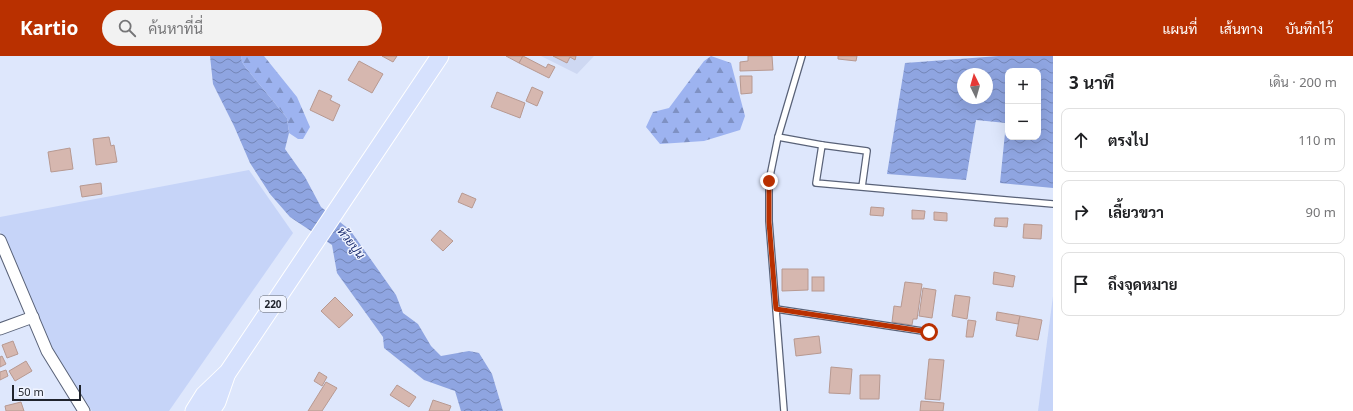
<!DOCTYPE html>
<html lang="th">
<meta charset="utf-8">
<style>
:root{--surface:#fff;--page:#f2f2f2;--text:#202124;--muted:#757577;--line:#e0e0e0;--accent:#b93000}
body{margin:0;font-family:"Noto Sans",Sarabun,sans-serif;background:var(--page);color:var(--text)}
.controls{position:absolute;right:12px;top:12px;display:grid;overflow:hidden;border-radius:8px;box-shadow:0 4px 16px #0002}
.controls button{width:36px;height:36px;display:grid;place-items:center;padding:0;border:0;border-bottom:1px solid var(--line);background:var(--surface);color:var(--text);font:20px sans-serif}
.compass{position:absolute;left:957px;top:12px;width:36px;height:36px;border-radius:50%;background:var(--surface);box-shadow:0 4px 16px #0002;rotate:355deg}
.scale{position:absolute;left:12px;bottom:10px;width:69px;box-sizing:border-box;padding-left:4px;border:2px solid #1f232c;border-top:0;font-size:11px;line-height:14px;white-space:nowrap;color:#1f232c;-webkit-text-stroke:3px #f0f4ff;paint-order:stroke}
.stop{position:absolute;width:12px;height:12px;margin:-9px;border:3px solid #b93000;border-radius:50%;background:#fff}
.stop.end{background:#b93000;border-color:#fff;box-shadow:0 1px 4px #0008}
.list{margin:0;padding:0;list-style:none}
h2{display:flex;justify-content:space-between;align-items:center;height:52px;margin:0;padding:0 16px;font-size:17px}
h2 small{font-size:13px;font-weight:400;color:var(--muted)}
.list li{display:grid;grid-template-columns:26px 1fr auto;gap:12px;align-items:center;box-sizing:border-box;height:64px;margin:0 8px 8px;padding:0 8px;border:1px solid var(--line);border-radius:8px}
.list b{display:block;font-size:15px;white-space:nowrap}
.list em{font-size:13px;font-style:normal;color:var(--muted)}
.icon{flex:none;width:22px;height:22px;fill:none;stroke:currentColor;stroke-width:2;stroke-linecap:round;stroke-linejoin:round}
.map{position:relative;flex:none;width:1053px;height:355px;overflow:hidden}
header{display:flex;align-items:center;gap:24px;box-sizing:border-box;height:56px;padding:0 20px;background:var(--accent);color:#fff}
header strong{font-size:19px}
nav{display:flex;gap:22px;margin-inline-start:auto;font-size:14px}
.search{width:280px;height:36px;background:var(--page);display:flex;align-items:center;gap:10px;box-sizing:border-box;padding:0 14px;border-radius:22px;color:var(--muted);font-size:15px}
main{display:flex}
aside{flex:1;background:var(--surface)}
.map>svg:first-child{display:block}
.built{fill:#ced8f2}
.green{fill:#c6d4f8}
.forest{fill:url(#forest-firs)}
.water{fill:url(#water-waves);fill-rule:evenodd}
.building{fill:#d6b7af;stroke:#b79991}
.lines{fill:none;stroke-linecap:round;stroke-linejoin:round}
.lane-casing{stroke:#596278;stroke-width:8}
.street-casing{stroke:#596278;stroke-width:13}
.primary-casing{stroke:#fff;stroke-width:19}
.lane{stroke:#fff;stroke-width:5.5}
.street{stroke:#fff;stroke-width:11}
.primary{stroke:#d6e1fd;stroke-width:17}
.route{stroke:#b93000;stroke-width:5}
.labels{text-anchor:middle;stroke-width:3;stroke-linejoin:round;paint-order:stroke}
.shield{fill:#f0f4ff;stroke:#5e626b;stroke-width:1}
.shield-label{font-size:10px;font-weight:bold;fill:#1f232c}
.water-label{font-size:12px;font-style:italic;fill:#1c2d72;stroke:#f0f4ff}
</style>
<header>
<strong>Kartio</strong>
<div class="search"><svg class="icon" aria-label="search" viewBox="0 0 24 24"><circle cx="10" cy="10" r="6"/><path d="M15 15l6 6"/></svg>ค้นหาที่นี่</div>
<nav><a>แผนที่</a><a>เส้นทาง</a><a>บันทึกไว้</a></nav>
</header>
<main>
<div class="map">
<svg width="1053" height="355" viewBox="0 0 1053 355">
<defs>
<pattern id="forest-firs" width="22" height="20" patternUnits="userSpaceOnUse"><rect width="22" height="20" fill="#9db3f0"/><path d="M5 1l3.5 6h-7zM16 11l3.5 6h-7z" fill="#7f91c3"/></pattern>
<pattern id="water-waves" width="16" height="10" patternUnits="userSpaceOnUse"><rect width="16" height="10" fill="#8fa5e1"/><path d="M0 5q4-4 8 0t8 0" fill="none" stroke="#7486b7"/></pattern>
</defs>
<rect width="100%" height="100%" fill="#dee7fc"/>
<!-- built -->
<polygon class="built" points="541,0 594,0 577,18"/>
<!-- green -->
<g class="green">
<polygon points="249,114 293,177 169,355 92,355 48,287 0,175 0,161"/>
<polygon points="1053,240 1053,355 1038,355"/>
</g>
<!-- forest -->
<g class="forest">
<polygon points="241,0 264,0 297,41 310,71 303,83 298,83 289,77 287,62 246,12 242,6"/>
<polygon points="711,0 731,7 745,60 740,74 704,85 660,88 646,71 653,56 669,52 704,5"/>
</g>
<!-- water -->
<g class="water">
<polygon points="210,0 241,0 242,6 246,12 287,62 289,77 285,93 305,121 321,151 350,174 396,239 403,257 418,268 431,290 441,300 469,295 479,297 492,318 503,355 461,355 455,335 424,324 384,292 383,281 337,217 332,189 290,161 270,138 250,107 234,70 213,28"/>
<path d="M999 0H1053V132L1000 127 1006 67 976 64 966 124 887 118 905 7ZM1008 15H1038V81H1008ZM963 18H987V42H963Z"/>
</g>
<!-- building -->
<g class="building">
<polygon points="382,0 397,0 393,6"/>
<polygon points="506,0 523,0 519,7"/>
<polygon points="523,0 546,12 548,8 555,11 549,22 519,7"/>
<polygon points="553,0 576,0 575,4 570,1 567,7"/>
<polygon points="748,0 772,0 773,14 740,15 740,6 748,5"/>
<polygon points="838,0 857,0 856,5 838,3"/>
<polygon points="359,5 383,18 372,37 348,24"/>
<polygon points="740,20 752,20 752,37 741,38"/>
<polygon points="532,31 543,36 537,50 526,45"/>
<polygon points="319,34 332,40 330,44 340,49 333,65 310,54"/>
<polygon points="497,36 525,47 520,62 491,51"/>
<polygon points="109,81 111,90 114,89 117,106 96,109 93,83"/>
<polygon points="70,92 73,113 51,116 48,96"/>
<polygon points="101,127 102,138 82,141 80,130"/>
<polygon points="462,137 476,143 472,152 458,146"/>
<polygon points="871,151 884,152 883,160 870,159"/>
<polygon points="912,154 925,155 924,163 912,163"/>
<polygon points="934,156 947,157 947,165 934,164"/>
<polygon points="995,162 1008,162 1007,171 994,170"/>
<polygon points="1024,168 1042,169 1041,183 1023,182"/>
<polygon points="440,174 453,185 443,195 431,184"/>
<polygon points="782,213 808,213 808,234 782,235"/>
<polygon points="994,216 1015,220 1013,231 993,228"/>
<rect x="812" y="221" width="12" height="14"/>
<polygon points="905,226 922,228 917,263 913,263 912,269 892,266 894,250 901,251"/>
<polygon points="923,232 936,234 932,262 919,260"/>
<polygon points="955,239 970,241 967,263 952,260"/>
<polygon points="335,241 353,259 339,272 321,255"/>
<polygon points="997,256 1020,260 1018,268 996,264"/>
<polygon points="1020,260 1042,264 1038,284 1016,280"/>
<polygon points="968,264 976,265 973,281 966,281"/>
<polygon points="819,280 821,297 796,300 794,283"/>
<polygon points="13,285 18,298 7,302 2,289"/>
<polygon points="2,300 6,308 0,311 0,301"/>
<polygon points="929,303 944,304 940,344 925,343"/>
<polygon points="26,305 32,315 15,325 9,315"/>
<polygon points="831,311 852,313 850,338 829,337"/>
<polygon points="6,314 8,320 0,324 0,316"/>
<polygon points="319,316 327,321 322,330 314,325"/>
<polygon points="860,319 880,319 879,343 860,343"/>
<polygon points="326,326 337,332 322,355 308,355"/>
<polygon points="397,329 416,341 409,351 390,339"/>
<polygon points="433,344 451,350 449,355 429,355"/>
<polygon points="921,345 944,347 943,355 920,355"/>
<polygon points="21,346 24,355 6,355 5,350"/>
</g>
<g class="lines">
<!-- lane casing -->
<g class="lane-casing">
<g id="lane">
<polyline points="778,81 822,89"/>
<polyline points="862,131 867,95 822,89 816,127 1053,148"/>
<polyline points="776,253 929,276"/>
<polyline points="784,355 769,165 769,125 778,81 802,0"/>
</g>
</g>
<!-- street casing -->
<g class="street-casing">
<g id="street">
<polyline points="0,184 47,295 84,355"/>
<polyline points="0,273 33,261"/>
</g>
</g>
<!-- primary casing -->
<g class="primary-casing">
<g id="primary">
<polyline points="194,355 204,339 228,316 440,0"/>
<polyline points="211,355 217,346 226,320"/>
</g>
</g>
<!-- lane -->
<use href="#lane" class="lane"/>
<!-- street -->
<use href="#street" class="street"/>
<!-- primary -->
<use href="#primary" class="primary"/>
</g>
<g class="lines">
<!-- route -->
<polyline class="route" points="769,125 769,166 776,253 929,276"/>
</g>
<g class="labels">
<!-- shield labels -->
<rect class="shield" x="260" y="240" width="26" height="16" rx="3"/>
<g class="shield-label">
<text x="273" y="252">220</text>
</g>
<!-- water labels -->
<g class="water-label">
<text transform="translate(351 187) rotate(52)" y="4">ห้วยปูน</text>
</g>
</g>
</svg>
<div class="controls">
<button>+</button>
<button>−</button>
</div>
<svg class="compass" viewBox="-18 -18 36 36"><path d="M0-13l5 13h-10z" fill="#e53935"/><path d="M0 13l5-13h-10z" fill="#757577"/></svg>
<div class="scale">50 m</div>
<div class="stop" style="left:929px;top:276px"></div>
<div class="stop end" style="left:769px;top:125px"></div>
</div>
<aside>
<h2>3 นาที<small>เดิน · 200 m</small></h2>
<ul class="list">
<li><svg class="icon" aria-label="ahead" viewBox="0 0 24 24"><path d="M12 20V5M6 11l6-6 6 6"/></svg><div><b>ตรงไป</b></div><em>110 m</em></li>
<li><svg class="icon" aria-label="right" viewBox="0 0 24 24"><path d="M7 20v-9h11M14 6l5 5-5 5"/></svg><div><b>เลี้ยวขวา</b></div><em>90 m</em></li>
<li><svg class="icon" aria-label="arrive" viewBox="0 0 24 24"><path d="M6 21V4h12l-3 4 3 4H6"/></svg><div><b>ถึงจุดหมาย</b></div></li>
</ul>
</aside>
</main>
